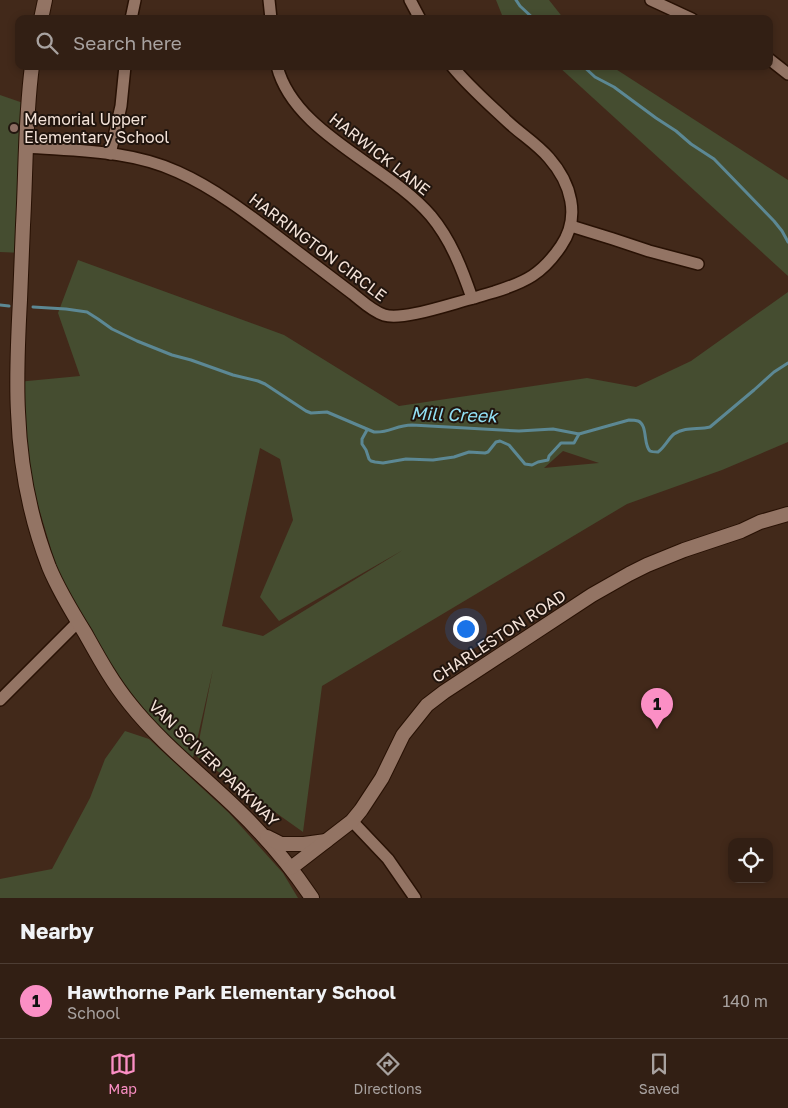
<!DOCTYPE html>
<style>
:root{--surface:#321f14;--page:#3d2c22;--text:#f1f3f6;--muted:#a8a2a0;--line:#4d3d34;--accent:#fb8fc5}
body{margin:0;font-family:"Golos Text",sans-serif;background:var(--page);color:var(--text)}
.controls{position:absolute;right:15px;bottom:15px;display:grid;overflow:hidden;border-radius:10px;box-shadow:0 2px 8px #0003}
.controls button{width:45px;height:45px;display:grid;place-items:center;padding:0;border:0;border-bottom:1px solid var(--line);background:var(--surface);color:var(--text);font:25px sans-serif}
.you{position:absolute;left:465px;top:628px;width:18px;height:18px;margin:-12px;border:4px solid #fff;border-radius:50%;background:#1a73e8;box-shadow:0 0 0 8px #1a73e833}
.badge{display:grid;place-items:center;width:32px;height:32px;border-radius:50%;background:var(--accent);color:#111;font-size:16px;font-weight:700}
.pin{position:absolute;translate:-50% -41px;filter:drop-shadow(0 1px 2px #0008)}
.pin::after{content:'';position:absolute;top:26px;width:18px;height:15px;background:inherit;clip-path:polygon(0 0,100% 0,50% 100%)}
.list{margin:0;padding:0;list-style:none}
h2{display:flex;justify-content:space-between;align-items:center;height:65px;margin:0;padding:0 20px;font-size:21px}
h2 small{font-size:16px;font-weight:400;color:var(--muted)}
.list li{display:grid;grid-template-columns:32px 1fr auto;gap:15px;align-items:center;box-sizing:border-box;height:75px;padding:0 20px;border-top:1px solid var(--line)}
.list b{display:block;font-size:19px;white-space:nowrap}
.list p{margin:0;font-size:16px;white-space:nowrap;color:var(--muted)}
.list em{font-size:16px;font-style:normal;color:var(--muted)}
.icon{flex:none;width:28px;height:28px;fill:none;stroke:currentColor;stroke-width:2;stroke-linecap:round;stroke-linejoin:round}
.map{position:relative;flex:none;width:788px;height:898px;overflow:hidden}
.search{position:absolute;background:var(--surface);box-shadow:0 2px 8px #0003;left:15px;right:15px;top:15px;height:55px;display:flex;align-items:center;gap:12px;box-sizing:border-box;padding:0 18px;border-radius:10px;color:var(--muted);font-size:19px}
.sheet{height:140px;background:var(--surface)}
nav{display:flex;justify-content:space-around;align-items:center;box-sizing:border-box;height:70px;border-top:1px solid var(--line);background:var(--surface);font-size:14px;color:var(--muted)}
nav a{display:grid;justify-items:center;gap:2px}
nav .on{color:var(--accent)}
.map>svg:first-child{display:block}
.green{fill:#454d30;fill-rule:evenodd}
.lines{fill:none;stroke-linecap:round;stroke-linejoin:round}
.stream{stroke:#5c8894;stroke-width:3}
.minor-casing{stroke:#281104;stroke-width:14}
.tertiary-casing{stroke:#281104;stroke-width:16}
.minor{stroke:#937464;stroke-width:11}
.tertiary{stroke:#937464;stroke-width:14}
.education-dot{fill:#8d6e63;stroke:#21150e;stroke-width:2}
.labels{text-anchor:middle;stroke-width:4;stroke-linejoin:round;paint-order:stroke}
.poi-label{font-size:16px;fill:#f4e3d9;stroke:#21150e;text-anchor:start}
.street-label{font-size:16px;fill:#f4e3d9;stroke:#21150e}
.water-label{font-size:18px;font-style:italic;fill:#91dff4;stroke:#21150e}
</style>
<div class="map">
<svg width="788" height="898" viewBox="0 0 788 898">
<rect width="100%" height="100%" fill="#42291a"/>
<!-- green -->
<g class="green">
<polygon points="496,0 549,0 564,19 506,19 502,15"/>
<polygon points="558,66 611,66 788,180 788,276"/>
<polygon points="0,95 29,105 23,253 0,252"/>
<path d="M78 260 284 335 399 406 587 378 636 387 691 361 788 292V442L722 470 627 504 322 686 303 832 196 756 213 669 191 767 72 620 19 441 17 382 80 376 58 313ZM260 448 280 459 293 520 260 597 279 621 403 550 263 636 222 626ZM563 451 599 463 544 468Z"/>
<polygon points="125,731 149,739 229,813 283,873 298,898 0,898 0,879 52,869 90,798 105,759"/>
</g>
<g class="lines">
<!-- stream -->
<g class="stream">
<polyline points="516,0 520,6 534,19"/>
<polyline points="583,66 595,77 614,87 656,118 676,131 691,144 714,159 774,221 782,231 788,242"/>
<polyline points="0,305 9,306"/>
<path d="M33 307 66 309 87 312 98 319 112 329 137 341 172 355 191 360 233 375 258 381 265 384 306 411 311 413 327 412 374 432C390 433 396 425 412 425L519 431 553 429 579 434 629 420C632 420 635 420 638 421 648 425 643 445 650 451 652 452 655 452 658 452 665 447 668 439 674 434 686 426 698 430 710 427L754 390 774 372 788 363"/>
<polyline points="367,430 362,439 362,444 366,450 369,459 371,461 375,462 383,463 406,459 433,460 454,457 469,452 485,453 488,452 496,442 500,441 509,445 525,464 532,465 538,462 548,460 549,456 561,443 574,443 579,434"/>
</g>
<!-- minor casing -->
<g class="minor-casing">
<g id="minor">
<polyline points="269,0 271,19"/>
<polyline points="410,0 420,19"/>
<polyline points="651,0 692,19"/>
<polyline points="131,19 135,0"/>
<polyline points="769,59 788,74"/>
<path d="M277 66C294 134 388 165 431 216 451 240 462 269 472 298"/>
<path d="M26 147C77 151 131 150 178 172 223 192 264 227 303 256 320 269 336 281 353 294 363 302 372 311 384 315 403 321 453 303 474 298 480 296 487 294 494 292 526 282 542 274 561 246 581 217 571 183 549 158 537 144 522 135 508 122 489 104 469 87 452 66"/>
<polyline points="110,154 121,106 125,66"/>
<polyline points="571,226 613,239 649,251 698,264"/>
<polyline points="0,700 78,622"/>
<polyline points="352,821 388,859 415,898"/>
</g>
</g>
<!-- tertiary casing -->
<g class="tertiary-casing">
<g id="tertiary">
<polyline points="41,19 45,0"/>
<path d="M32 66C25 119 26 172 23 225 22 250 21 275 20 300 18 337 16 375 18 412 20 465 30 518 49 567 59 591 72 612 85 633 99 658 112 682 130 704 161 743 201 774 237 809 265 836 290 865 312 898"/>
<polyline points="267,837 281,844 304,844 326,841"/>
<polyline points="291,868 352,821 361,810 382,778 403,735 427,705 444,692 592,595 629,574 647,565 684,550 741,531 760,522 788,514"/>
</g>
</g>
<!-- minor -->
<use href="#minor" class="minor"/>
<!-- tertiary -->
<use href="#tertiary" class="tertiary"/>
</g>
<!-- markers -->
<circle class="education-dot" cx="14" cy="128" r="5"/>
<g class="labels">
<!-- poi labels -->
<g class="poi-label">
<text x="24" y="125">Memorial Upper<tspan x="24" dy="18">Elementary School</tspan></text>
</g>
<!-- street labels -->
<g class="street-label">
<text transform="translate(380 154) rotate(38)" y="6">HARWICK LANE</text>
<text transform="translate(318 247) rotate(37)" y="6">HARRINGTON CIRCLE</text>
<text transform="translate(499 636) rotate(-33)" y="6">CHARLESTON ROAD</text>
<text transform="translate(214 763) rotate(44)" y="6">VAN SCIVER PARKWAY</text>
</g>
<!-- water labels -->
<g class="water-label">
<text transform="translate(454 415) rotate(2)" y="6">Mill Creek</text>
</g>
</g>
</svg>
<div class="controls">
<button><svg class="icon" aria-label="locate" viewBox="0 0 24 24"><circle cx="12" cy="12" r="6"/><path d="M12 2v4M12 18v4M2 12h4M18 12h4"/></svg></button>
</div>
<div class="you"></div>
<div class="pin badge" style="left:657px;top:729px">1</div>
<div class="search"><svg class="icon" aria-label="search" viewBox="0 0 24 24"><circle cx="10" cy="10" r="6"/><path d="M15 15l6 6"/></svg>Search here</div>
</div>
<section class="sheet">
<h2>Nearby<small></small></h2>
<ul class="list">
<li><span class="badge">1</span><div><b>Hawthorne Park Elementary School</b><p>School</p></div><em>140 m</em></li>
</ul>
</section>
<nav>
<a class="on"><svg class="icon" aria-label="map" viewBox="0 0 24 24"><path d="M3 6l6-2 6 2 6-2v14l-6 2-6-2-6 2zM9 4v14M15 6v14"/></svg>Map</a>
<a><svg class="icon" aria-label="directions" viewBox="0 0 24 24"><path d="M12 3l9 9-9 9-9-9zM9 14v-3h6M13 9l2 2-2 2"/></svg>Directions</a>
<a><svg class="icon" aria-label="saved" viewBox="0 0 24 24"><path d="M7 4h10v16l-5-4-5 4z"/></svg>Saved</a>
</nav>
